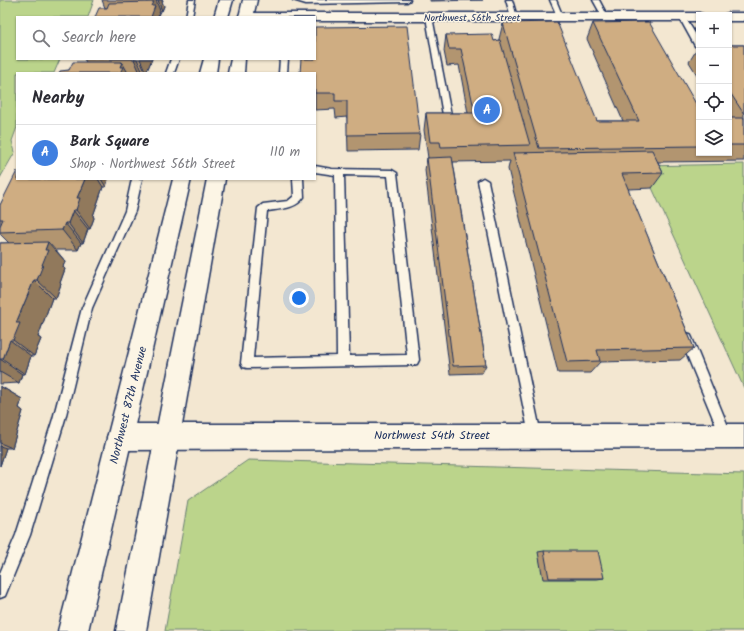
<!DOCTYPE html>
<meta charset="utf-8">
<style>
:root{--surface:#fff;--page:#f7f7f7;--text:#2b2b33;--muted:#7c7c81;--line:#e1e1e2;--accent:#0b8043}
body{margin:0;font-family:Kalam,sans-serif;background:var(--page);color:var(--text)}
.controls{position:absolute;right:12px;top:12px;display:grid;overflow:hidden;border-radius:0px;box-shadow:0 1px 3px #0004}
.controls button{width:36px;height:36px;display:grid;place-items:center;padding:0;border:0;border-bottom:1px solid var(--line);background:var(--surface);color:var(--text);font:20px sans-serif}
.you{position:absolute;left:299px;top:298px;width:14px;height:14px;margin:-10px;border:3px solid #fff;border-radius:50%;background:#1a73e8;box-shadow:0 0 0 6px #1a73e833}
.badge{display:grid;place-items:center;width:26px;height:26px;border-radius:50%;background:var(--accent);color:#fff;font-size:13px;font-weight:700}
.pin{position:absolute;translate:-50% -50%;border:2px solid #fff;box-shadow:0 1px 4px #0006}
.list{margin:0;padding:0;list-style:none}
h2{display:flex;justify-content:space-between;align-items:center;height:52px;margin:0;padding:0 16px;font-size:17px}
h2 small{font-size:13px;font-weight:400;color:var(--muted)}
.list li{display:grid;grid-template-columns:26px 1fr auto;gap:12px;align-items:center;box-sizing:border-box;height:56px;padding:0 16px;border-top:1px solid var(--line)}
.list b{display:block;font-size:15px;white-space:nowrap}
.list p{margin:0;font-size:13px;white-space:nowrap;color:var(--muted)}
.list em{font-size:13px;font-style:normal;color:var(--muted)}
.icon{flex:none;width:22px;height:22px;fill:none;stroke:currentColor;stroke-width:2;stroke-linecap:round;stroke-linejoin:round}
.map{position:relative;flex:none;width:744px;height:631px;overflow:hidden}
.search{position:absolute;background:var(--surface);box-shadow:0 1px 3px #0004;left:16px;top:16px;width:300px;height:44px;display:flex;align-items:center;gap:10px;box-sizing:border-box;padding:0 14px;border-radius:0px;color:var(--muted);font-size:15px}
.panel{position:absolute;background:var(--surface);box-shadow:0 1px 3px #0004;left:16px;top:72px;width:300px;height:108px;border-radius:0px}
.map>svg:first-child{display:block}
.green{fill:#bbd48b;stroke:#6b8274}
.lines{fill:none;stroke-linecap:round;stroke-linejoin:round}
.lane-casing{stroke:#1b2f5e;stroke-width:3}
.street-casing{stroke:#1b2f5e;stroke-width:3}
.secondary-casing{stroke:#1b2f5e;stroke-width:3}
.lane{fill:#fcf5e5;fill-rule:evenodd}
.street{fill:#fcf5e5;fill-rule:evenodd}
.secondary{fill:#fcf5e5;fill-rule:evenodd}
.wall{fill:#b29570;stroke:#1b2f5e}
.shaded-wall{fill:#91795b;stroke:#1b2f5e}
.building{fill:#cfad82;stroke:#1b2f5e}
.labels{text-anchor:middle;stroke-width:3;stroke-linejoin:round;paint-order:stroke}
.far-street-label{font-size:10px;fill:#1b2f5e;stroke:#fcf5e5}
.street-label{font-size:12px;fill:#1b2f5e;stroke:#fcf5e5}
</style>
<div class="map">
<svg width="744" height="631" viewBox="0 0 744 631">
<rect width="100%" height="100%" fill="#f3e7d1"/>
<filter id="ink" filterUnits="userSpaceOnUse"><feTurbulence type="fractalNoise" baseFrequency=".025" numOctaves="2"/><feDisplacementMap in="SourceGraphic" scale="8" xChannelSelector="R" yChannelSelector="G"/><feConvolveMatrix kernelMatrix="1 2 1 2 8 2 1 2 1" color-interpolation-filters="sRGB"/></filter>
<g filter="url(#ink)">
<!-- green -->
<g class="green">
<polygon points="0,0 94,0 88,17 17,17 17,59 60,59 54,73 17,73 17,127 12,141 15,152 0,178"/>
<polygon points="744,164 744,388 642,166"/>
<polygon points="248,460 744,474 744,631 165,631 188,501"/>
</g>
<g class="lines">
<!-- lane casing -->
<g class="lane-casing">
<g id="lane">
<polygon points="189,0 195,0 192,17 186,17"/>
<polygon points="293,0 410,0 407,2 306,4"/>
<polygon points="506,0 512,0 517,17 516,18 511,17"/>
<polygon points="550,0 556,0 563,17 562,18 558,18"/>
<polygon points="593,0 599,0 608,17 607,18 603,18"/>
<polygon points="429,15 432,17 451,115 447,118 443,115 426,17"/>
<polygon points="682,15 685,17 699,40 699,48 695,46 679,17"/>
<polygon points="171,59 179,59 174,73 166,73"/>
<polygon points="280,59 288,59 287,73 279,73"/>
<path d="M315 166 332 169 392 170 397 173 419 360 417 364 413 365 247 368 243 367 241 363 258 208 263 204 288 201 294 196 293 179H303L304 197C296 209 281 209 267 211L253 358 337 356 335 175 315 172ZM344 175 388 176 407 355 349 356Z"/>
<polygon points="483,178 488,181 541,435 539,439 535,441 531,439 529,435 478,181"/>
<polygon points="132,179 142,179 135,211 92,308 65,419 30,535 5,596 0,598 0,573 16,535 53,419 82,308 125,211"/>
<polygon points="686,333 690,334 692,338 732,436 730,440 726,442 722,440 680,338 682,334"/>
</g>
</g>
<!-- street casing -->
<g class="street-casing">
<g id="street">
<polygon points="245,13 699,13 705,15 699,15 699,21 315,21 315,17 238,17 240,14"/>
<polygon points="729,13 744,13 744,21 729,21 729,15 723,15"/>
<polygon points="120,424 744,424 744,448 120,450 111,446 107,437 111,428"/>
</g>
</g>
<!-- secondary casing -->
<g class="secondary-casing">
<g id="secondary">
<polygon points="219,0 233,0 228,17 214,17"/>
<polygon points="243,0 257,0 253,17 239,17"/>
<polygon points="204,59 218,59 216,73 200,73"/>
<polygon points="231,59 245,59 244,73 228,73"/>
<polygon points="173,179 191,179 88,631 58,631"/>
<polygon points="207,179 225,179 146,631 116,631"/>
</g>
</g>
<!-- lane -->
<use href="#lane" class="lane"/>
<!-- street -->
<use href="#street" class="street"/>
<!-- secondary -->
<use href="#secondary" class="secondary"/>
</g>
<!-- wall -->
<g class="wall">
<polygon points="102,0 163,0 162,2 164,6 162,11 160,11 158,15 105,8"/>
<polygon points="430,0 483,0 430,1"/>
<polygon points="503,23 597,121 623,121 587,39 593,23 699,109 699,153 729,153 729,45 744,45 744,161 658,162 663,173 652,188 628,189 694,348 680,360 600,362 590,373 558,373 508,169 510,161 453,162 486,365 482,373 450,374 425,170 427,158 428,158 424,130 426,113 468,113 459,65 447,66 444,51 446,35 494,41 499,40 499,39"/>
<polygon points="699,46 699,78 689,62"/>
<polygon points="84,59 152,59 146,73 59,73 69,70 86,62"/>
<polygon points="315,73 420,134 418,150 348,151 347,117 336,118 335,109 315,110"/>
<polygon points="17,179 108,179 106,187 103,187 93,216 94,218 90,229 88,229 83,243 81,243 78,250 56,250 65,261 63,267 65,269 60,283 61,284 56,298 52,298 38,337 41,339 34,356 31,356 25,374 22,374 19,383 0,384 0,243 9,243 0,234 0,205"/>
<polygon points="0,386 22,399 19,408 23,411 12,448 6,448 0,466"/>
<polygon points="544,551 604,578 597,579 543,579 538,552"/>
</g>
<!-- shaded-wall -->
<g class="shaded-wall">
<polygon points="147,0 156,0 160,11 158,15 159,17 151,17 152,13"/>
<polygon points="158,0 163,0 162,2 164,6 162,11"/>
<polygon points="134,59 137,59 143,73 140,73"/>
<polygon points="140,59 152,59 146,73"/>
<polygon points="122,62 128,73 120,73 120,67"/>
<polygon points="85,179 98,179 103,187 93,216 94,218 90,229 76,210 77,198"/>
<polygon points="101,179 108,179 106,187"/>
<polygon points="73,210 88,229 83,243 68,223"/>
<polygon points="65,223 81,243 78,250 62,230"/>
<polygon points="48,242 65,261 63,267 65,269 60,283 61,284 56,298 37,280 42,265 45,250"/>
<polygon points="34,280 52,298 38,337 41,339 34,356 13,340 16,323"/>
<polygon points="10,340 31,356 25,374 3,359"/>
<polygon points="0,359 22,374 19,383 0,372"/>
<polygon points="0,386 22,399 19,408 23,411 12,448 0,443"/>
<polygon points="0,446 6,448 0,466"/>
</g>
<!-- building -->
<g class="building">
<polygon points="154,2 152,6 155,6 151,17 95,17 99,8 107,8 109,3"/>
<polygon points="557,22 597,121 639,121 593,23 649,22 699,109 699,146 539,148 503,23"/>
<polygon points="407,26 420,134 347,135 347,101 335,101 335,93 315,93 315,73 300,73 301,59 315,59 315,27"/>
<polygon points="492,34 494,41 500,40 530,145 441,147 440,142 430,142 426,113 475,113 461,49 449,49 446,35"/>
<polygon points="729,45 744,45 744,114 729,91"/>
<polygon points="73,62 122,62 120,67 123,67 120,73 59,73 60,71 69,70"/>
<rect x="729" y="118" width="15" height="27"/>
<polygon points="652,150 663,173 622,174 694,348 597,350 600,361 567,362 513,153"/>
<polygon points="452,157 486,365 453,366 427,158"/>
<polygon points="17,171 17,179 85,179 77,198 80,198 76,210 73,210 68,223 65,223 62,230 0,232 0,226 3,219 0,219 0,205"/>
<polygon points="48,242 45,250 48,250 42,265 43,265 37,280 34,280 16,323 20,323 13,340 10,340 3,359 0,359 0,243"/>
<polygon points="544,551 598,551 604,578 549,578"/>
</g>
</g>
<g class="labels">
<!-- far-street labels -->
<g class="far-street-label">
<text x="472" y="21">Northwest 56th Street</text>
</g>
<!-- street labels -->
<g class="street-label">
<text transform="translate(128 405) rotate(-76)" y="4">Northwest 87th Avenue</text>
<text x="432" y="439">Northwest 54th Street</text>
</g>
</g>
</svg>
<div class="controls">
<button>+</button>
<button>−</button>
<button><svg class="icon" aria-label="locate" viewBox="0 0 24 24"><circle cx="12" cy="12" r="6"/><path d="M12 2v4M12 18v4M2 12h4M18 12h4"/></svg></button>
<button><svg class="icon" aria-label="layers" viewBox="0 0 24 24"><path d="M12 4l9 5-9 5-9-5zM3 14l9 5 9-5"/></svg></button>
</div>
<div class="you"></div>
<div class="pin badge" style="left:487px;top:110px;background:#3f7fe0">A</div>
<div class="search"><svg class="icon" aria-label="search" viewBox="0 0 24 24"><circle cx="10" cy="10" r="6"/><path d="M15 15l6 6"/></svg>Search here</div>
<section class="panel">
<h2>Nearby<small></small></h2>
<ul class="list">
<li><span class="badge" style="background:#3f7fe0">A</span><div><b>Bark Square</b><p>Shop · Northwest 56th Street</p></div><em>110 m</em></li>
</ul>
</section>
</div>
